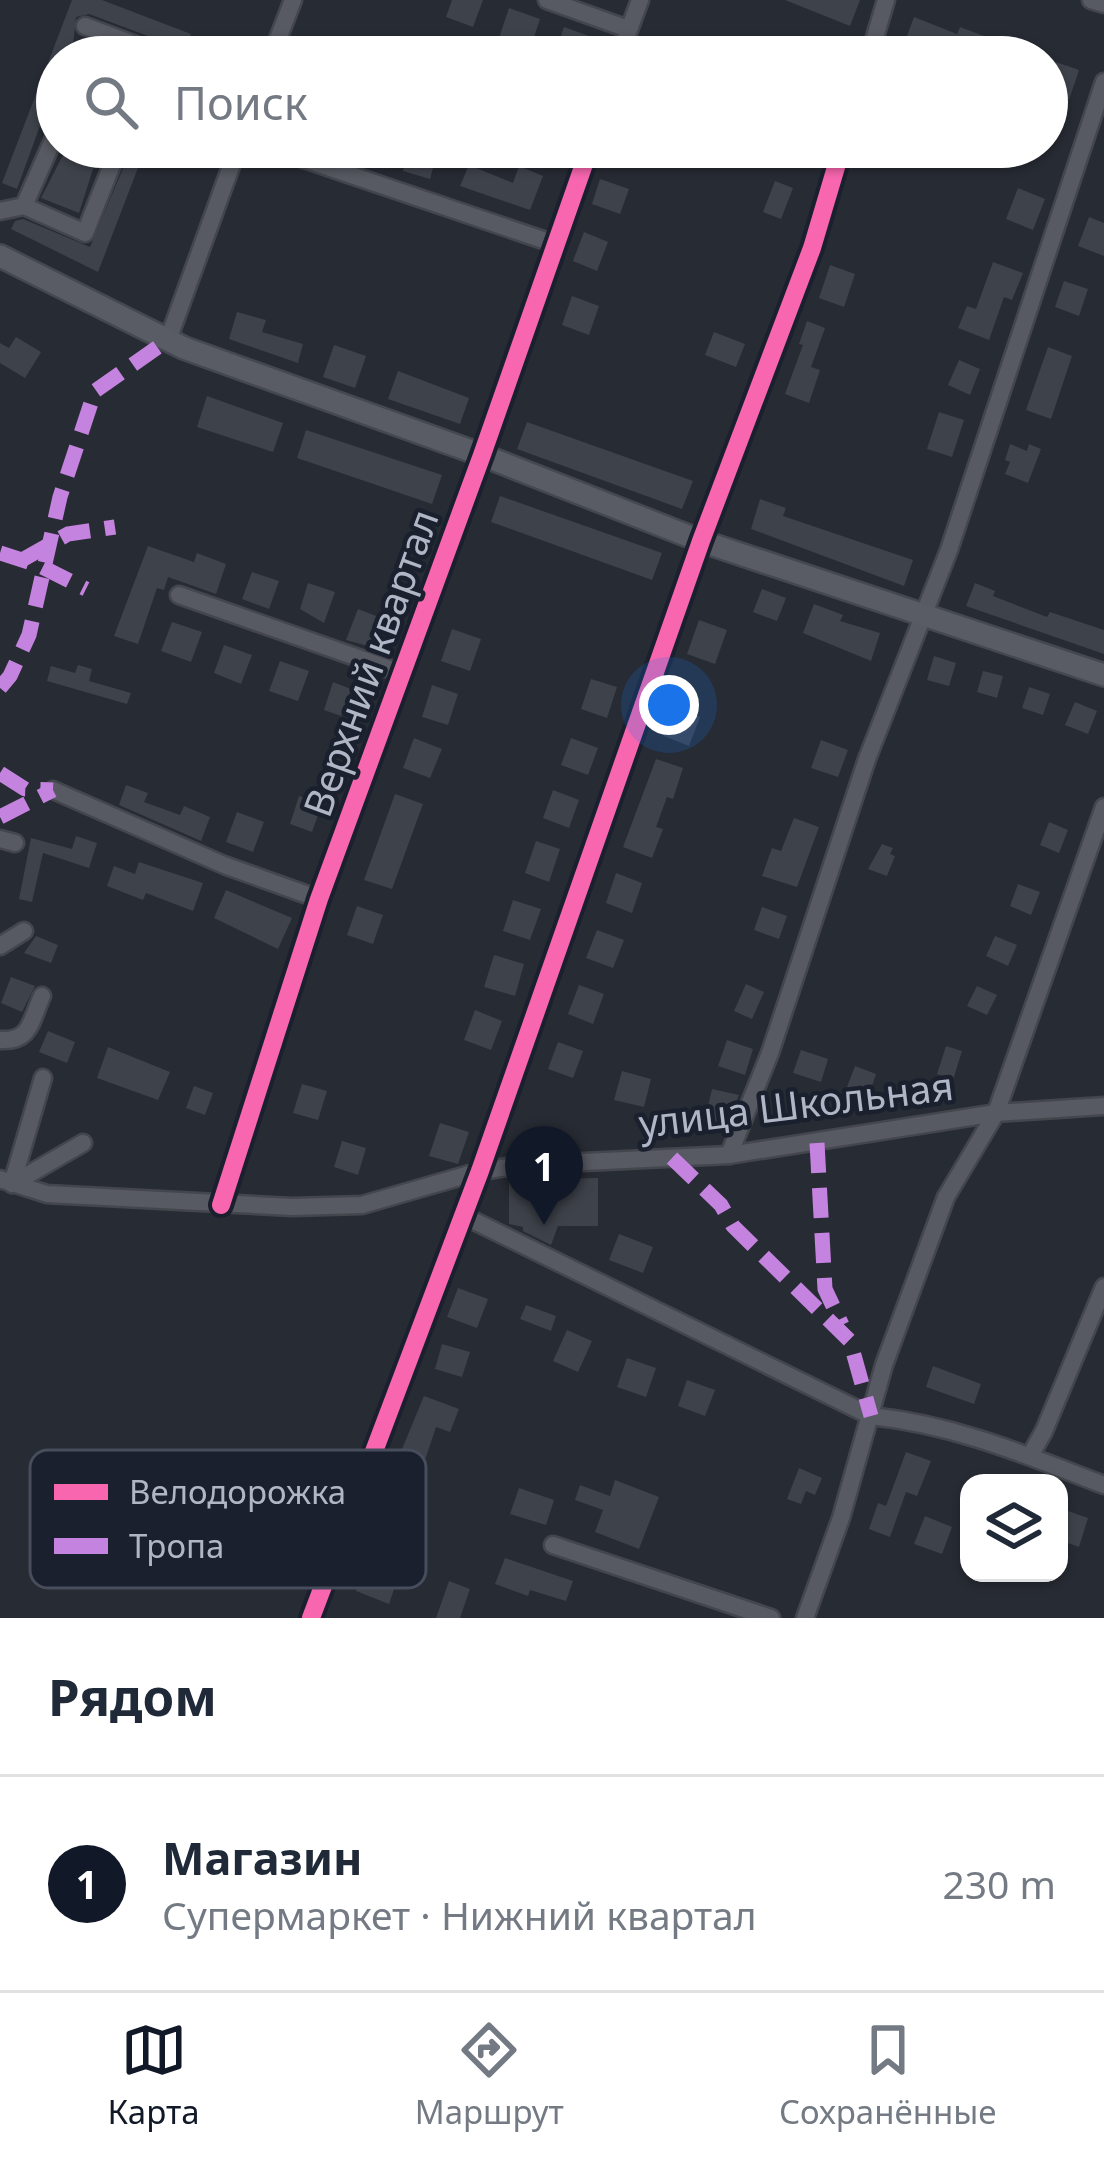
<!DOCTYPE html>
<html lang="ru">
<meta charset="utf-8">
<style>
:root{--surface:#fff;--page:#f6f6f7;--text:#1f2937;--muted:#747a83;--line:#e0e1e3;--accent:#111827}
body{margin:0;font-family:"Noto Sans",sans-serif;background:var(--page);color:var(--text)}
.controls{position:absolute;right:36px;bottom:36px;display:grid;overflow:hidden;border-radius:24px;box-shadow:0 3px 9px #0004}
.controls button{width:108px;height:108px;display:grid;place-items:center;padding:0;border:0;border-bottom:3px solid var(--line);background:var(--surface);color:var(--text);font:60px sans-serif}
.you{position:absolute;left:669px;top:705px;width:42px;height:42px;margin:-30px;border:9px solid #fff;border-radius:50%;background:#1a73e8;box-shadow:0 0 0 18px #1a73e833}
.badge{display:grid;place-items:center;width:78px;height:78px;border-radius:50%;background:var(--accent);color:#fff;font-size:39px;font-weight:700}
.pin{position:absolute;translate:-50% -99px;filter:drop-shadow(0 3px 6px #0008)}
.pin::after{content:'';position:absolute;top:63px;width:42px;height:36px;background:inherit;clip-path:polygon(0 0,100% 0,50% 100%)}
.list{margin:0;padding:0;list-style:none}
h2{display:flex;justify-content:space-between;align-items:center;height:156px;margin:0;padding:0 48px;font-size:51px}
h2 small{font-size:39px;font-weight:400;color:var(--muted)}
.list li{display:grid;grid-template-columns:78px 1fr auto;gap:36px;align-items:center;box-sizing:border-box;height:216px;padding:0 48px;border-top:3px solid var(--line)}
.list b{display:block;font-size:45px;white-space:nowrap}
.list p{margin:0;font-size:39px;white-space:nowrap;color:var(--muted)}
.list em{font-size:39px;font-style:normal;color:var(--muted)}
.icon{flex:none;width:66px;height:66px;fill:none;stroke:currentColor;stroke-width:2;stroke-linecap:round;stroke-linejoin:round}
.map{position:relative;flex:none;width:1104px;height:1618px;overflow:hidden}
.search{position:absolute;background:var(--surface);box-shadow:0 3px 9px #0004;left:36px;right:36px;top:36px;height:132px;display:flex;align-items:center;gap:30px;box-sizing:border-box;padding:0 42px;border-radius:66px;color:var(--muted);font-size:45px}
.sheet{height:372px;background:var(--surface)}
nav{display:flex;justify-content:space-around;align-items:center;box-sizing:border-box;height:168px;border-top:3px solid var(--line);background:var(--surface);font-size:33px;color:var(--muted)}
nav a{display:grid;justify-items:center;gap:6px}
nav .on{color:var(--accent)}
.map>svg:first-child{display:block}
.building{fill:#3e424a}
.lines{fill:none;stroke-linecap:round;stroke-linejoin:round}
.minor-casing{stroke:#43464d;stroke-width:21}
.major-casing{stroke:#444850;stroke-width:26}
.minor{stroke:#575a62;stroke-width:16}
.major{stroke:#595c64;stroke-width:21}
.quiet{stroke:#c483df;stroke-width:15;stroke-dasharray:30 15;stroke-linecap:butt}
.cycleway-casing{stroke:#1a202e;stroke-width:26}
.cycleway{stroke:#f766af;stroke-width:18}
.labels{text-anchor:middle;stroke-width:9;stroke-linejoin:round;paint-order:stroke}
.street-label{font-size:39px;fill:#b0b6c6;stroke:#1a202e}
.key{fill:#1a202e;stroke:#474d5c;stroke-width:3}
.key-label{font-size:33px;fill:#b0b6c6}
</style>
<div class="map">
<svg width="1104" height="1618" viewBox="0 0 1104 1618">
<rect width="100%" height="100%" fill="#272b33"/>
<!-- building -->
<g class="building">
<polygon points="72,0 102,0 191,34 184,53 172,45 89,14 76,17 73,46 99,57 57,57 57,79 17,189 2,183"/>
<polygon points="452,0 483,0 473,27 446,17"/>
<polygon points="785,0 860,0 850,26"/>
<polygon points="509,8 540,19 530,49 499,38"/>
<polygon points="914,17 957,34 960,27 1041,57 936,57 904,44"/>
<polygon points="564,27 592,37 586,57 554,55"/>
<polygon points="1053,61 1079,70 1069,100 1047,92"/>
<polygon points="67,147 100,147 79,213 41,198"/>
<polygon points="132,147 146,147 98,272 11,229 15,221 23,219 90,247"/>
<polygon points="410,147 437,153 430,179 403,171"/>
<polygon points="469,165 513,183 519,166 543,176 530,210 460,186"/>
<polygon points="600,179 629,189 620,214 592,204"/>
<polygon points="775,181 793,188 781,219 763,212"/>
<polygon points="1018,188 1045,199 1033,230 1006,219"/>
<polygon points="1089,217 1104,223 1104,256 1078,246"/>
<polygon points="584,232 608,242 597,271 573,261"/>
<polygon points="993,262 1023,273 1012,300 1004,297 989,340 958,328 967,306 976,309"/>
<polygon points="830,265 855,274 844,307 819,298"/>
<polygon points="1064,281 1088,289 1079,316 1055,307"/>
<polygon points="572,296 599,306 589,335 562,325"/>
<polygon points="237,312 266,320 262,332 303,344 298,363 229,339"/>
<polygon points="807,321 825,328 811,367 820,370 809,403 785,394 803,345 799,344"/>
<polygon points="714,332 745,344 736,367 705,355"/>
<polygon points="16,337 41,352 25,378 0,363 0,343 9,348"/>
<polygon points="334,345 366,356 355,388 323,377"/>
<polygon points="1048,347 1072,356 1051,419 1026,410"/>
<polygon points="959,360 980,369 970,395 948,385"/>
<polygon points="398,371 469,398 460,424 388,399"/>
<polygon points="207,396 283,423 273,452 197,427"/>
<polygon points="939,412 964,420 952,457 927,449"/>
<polygon points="527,422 693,481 682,509 517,449"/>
<polygon points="306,430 442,475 432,504 297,458"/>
<polygon points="1010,444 1027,451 1029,444 1041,449 1028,483 1005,474 1010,462 1005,460"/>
<polygon points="500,496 662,553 652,580 491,522"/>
<polygon points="760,499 786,508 783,516 913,560 904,586 751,529"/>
<polygon points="148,546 194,562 197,553 226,564 216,594 168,577 164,590 157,588 138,644 114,636"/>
<polygon points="252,572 279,581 269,609 242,599"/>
<polygon points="308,583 335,592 324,623 300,609"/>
<polygon points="975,583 995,591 993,596 1047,617 1050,612 1104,630 1104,654 966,606"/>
<polygon points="762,589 786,598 777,621 753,612"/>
<polygon points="814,604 843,615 840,621 880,633 871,661 803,633"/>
<polygon points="358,609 389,621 379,649 346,640"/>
<polygon points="699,620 727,630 715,664 687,654"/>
<polygon points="172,622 202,632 191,662 161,651"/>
<polygon points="452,629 481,639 470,671 441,661"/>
<polygon points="224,645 252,655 241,684 214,673"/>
<polygon points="934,656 956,663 949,686 927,680"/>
<polygon points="280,661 309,671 298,701 269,691"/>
<polygon points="78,665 92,669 89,681 131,693 127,704 47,681 51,666 75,673"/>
<polygon points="983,671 1003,676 997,698 977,692"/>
<polygon points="591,679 617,687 607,718 581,709"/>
<polygon points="333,682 351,689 341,716 324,710"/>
<polygon points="432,685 458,694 448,725 422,717"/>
<polygon points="1029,687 1050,694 1043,715 1022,708"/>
<polygon points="1075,702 1097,711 1088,734 1065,725"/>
<polygon points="675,708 700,717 689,746 664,736"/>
<polygon points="414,738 442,749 430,778 403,768"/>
<polygon points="571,738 598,748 588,775 561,765"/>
<polygon points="821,740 848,750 838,777 811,768"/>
<polygon points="656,759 683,768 673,799 667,797 656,827 663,829 652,858 623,847"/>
<polygon points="126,785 148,793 144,802 180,815 184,806 210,817 201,841 119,805"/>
<polygon points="553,790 579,800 569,828 543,818"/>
<polygon points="395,794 423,804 392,889 364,880"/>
<polygon points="299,796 322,804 312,832 290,824"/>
<polygon points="237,812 264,822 253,852 226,842"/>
<polygon points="794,818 819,827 797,887 762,876 772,848 781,851"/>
<polygon points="1049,822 1068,830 1059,853 1040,845"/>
<polygon points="76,836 97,843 89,868 43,853 32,902 19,899 31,838 72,849"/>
<polygon points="536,841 560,849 549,882 525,873"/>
<polygon points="882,844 893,848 890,854 895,856 887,876 868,869"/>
<polygon points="139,862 203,883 193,911 146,893 143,900 107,886 114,866 135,874"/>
<polygon points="616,873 642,883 632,913 606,903"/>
<polygon points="1018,884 1040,892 1031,915 1010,906"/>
<polygon points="226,890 292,918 278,949 214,918"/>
<polygon points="513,900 541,909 530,940 503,931"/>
<polygon points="357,906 383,915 373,944 347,935"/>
<polygon points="762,907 787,916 779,939 754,930"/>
<polygon points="597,930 624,940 613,968 586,958"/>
<polygon points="36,936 58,945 51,963 24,953"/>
<polygon points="995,936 1017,945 1008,966 986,956"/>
<polygon points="494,955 524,964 515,996 484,987"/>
<polygon points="11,977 35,986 22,1012 1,1003"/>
<polygon points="746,984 764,992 752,1019 734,1011"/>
<polygon points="579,985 604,994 593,1024 568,1014"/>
<polygon points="977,986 997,995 987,1015 967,1006"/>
<polygon points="475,1010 502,1021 491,1050 464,1040"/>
<polygon points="48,1031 75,1042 67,1063 39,1052"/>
<polygon points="727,1040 753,1049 745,1075 718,1066"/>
<polygon points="558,1042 583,1051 573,1078 548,1069"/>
<polygon points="946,1046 962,1051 953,1080 937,1074"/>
<polygon points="108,1047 170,1072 158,1100 97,1078"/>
<polygon points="801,1050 828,1059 821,1082 793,1073"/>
<polygon points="855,1066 876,1074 869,1095 847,1087"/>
<polygon points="622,1071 651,1079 644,1107 614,1100"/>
<polygon points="302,1084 327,1091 318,1120 293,1113"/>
<polygon points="194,1086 213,1093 205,1115 186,1108"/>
<polygon points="712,1089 739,1095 726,1128 704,1123"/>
<polygon points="440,1123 469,1132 458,1164 429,1156"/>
<polygon points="342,1141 366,1148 358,1175 334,1167"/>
<polygon points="598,1178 598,1226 558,1226 551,1245 523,1231 523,1227 509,1224 509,1180"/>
<polygon points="619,1234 653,1247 643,1273 609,1260"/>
<polygon points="458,1288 488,1299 477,1328 447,1317"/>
<polygon points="526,1305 556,1316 551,1331 520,1319"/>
<polygon points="567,1330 592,1341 578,1372 553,1361"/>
<polygon points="442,1344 470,1352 462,1377 435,1369"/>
<polygon points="627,1358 656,1368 646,1397 617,1387"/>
<polygon points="933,1366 981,1384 974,1404 926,1387"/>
<polygon points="687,1380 715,1390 705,1416 678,1406"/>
<polygon points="424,1396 459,1409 450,1432 436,1427 420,1475 395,1466"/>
<polygon points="906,1452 931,1461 917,1496 906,1492 890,1537 869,1529 878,1503 886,1506"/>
<polygon points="799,1468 822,1478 815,1495 806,1491 801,1504 787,1499"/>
<polygon points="615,1480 659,1497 639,1549 595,1532 603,1510 575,1500 580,1485 610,1496"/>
<polygon points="519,1488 554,1500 546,1525 510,1514"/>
<polygon points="384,1510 417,1521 389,1604 356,1591 376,1543 373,1542"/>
<polygon points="1065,1510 1088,1518 1079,1547 1059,1540"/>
<polygon points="925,1516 952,1527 942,1554 914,1544"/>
<polygon points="505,1558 573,1581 566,1601 530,1590 528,1596 495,1584"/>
<polygon points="449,1581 470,1589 460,1618 436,1618"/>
</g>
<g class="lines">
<!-- minor casing -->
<g class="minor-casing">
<g id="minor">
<polyline points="547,0 628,29"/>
<polyline points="1091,0 1104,4"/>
<polyline points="85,26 168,57"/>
<polyline points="271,57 293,0"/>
<polyline points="619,57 640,0"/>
<polyline points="869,57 886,0"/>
<polyline points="298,157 558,245"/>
<polyline points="24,206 57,131"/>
<polyline points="0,211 24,206 85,233 119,147"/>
<polyline points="168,340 238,147"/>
<polyline points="179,595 404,674"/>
<polyline points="53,790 224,865 319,899"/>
<polyline points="0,839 15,843"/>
<polyline points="0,946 24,931"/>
<path d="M0 1040C31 1042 31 1020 42 996"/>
<polyline points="729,1155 770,1053 867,759 949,550 1104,82"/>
<polyline points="0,1179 47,1194 292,1207 362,1205 480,1171 522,1165 729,1155 996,1113 1104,1106"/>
<polyline points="12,1184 43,1078"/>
<polyline points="12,1184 83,1143"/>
<polyline points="221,1205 319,899 482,455 590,147"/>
<path d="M462 1215 871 1416C956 1425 1026 1455 1104 1485"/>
<polyline points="1030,1456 1044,1431 1104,1287"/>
<polyline points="553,1545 771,1618"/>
<polyline points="311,1618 480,1171 701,541 812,248 842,147"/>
<polyline points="805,1618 841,1518 884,1365 946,1197 996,1113 1104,807"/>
</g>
</g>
<!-- major casing -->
<g class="major-casing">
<polyline id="major" points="0,256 184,348 482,455 701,541 1104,675"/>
</g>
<!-- minor -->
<use href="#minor" class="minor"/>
<!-- major -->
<use href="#major" class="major"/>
<!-- quiet -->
<g class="quiet">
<polyline points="0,553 38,565 86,589"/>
<polyline points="22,560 68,534 115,527"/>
<polyline points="0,688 10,676 29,635 60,497 95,391 168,340"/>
<polyline points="0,773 25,789 53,790"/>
<polyline points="0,817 53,790"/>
<polyline points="817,1143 825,1289 842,1325"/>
<polyline points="672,1158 721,1205 733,1226 850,1341 871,1416"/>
</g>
<!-- cycleway casing -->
<g class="cycleway-casing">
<g id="cycleway">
<polyline points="221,1205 319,899 482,455 590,147"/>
<polyline points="311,1618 480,1171 701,541 812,248 842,147"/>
</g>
</g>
<!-- cycleway -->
<use href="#cycleway" class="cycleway"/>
</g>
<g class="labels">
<!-- street labels -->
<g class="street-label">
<text transform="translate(371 663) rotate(-70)" y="14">Верхний квартал</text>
<text transform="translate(796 1105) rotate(-7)" y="14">улица Школьная</text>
</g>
</g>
<!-- legend -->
<rect x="30" y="1450" width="396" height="138" rx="18" class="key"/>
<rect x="54" y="1484" width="54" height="16" fill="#f766af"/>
<rect x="54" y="1538" width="54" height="16" fill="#c483df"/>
<g class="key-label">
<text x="129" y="1504">Велодорожка</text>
<text x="129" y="1558">Тропа</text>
</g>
</svg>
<div class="controls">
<button><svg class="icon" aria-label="layers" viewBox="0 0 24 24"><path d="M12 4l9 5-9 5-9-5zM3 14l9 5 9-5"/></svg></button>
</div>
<div class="you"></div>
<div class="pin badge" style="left:544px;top:1225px">1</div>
<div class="search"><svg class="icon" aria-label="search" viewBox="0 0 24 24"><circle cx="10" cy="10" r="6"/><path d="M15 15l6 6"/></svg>Поиск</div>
</div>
<section class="sheet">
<h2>Рядом<small></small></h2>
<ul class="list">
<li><span class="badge">1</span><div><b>Магазин</b><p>Супермаркет · Нижний квартал</p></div><em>230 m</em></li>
</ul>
</section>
<nav>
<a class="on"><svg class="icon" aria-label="map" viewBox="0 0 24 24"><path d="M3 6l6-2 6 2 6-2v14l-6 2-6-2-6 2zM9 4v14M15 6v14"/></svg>Карта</a>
<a><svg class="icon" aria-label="directions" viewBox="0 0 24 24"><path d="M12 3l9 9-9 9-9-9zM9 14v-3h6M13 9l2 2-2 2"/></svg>Маршрут</a>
<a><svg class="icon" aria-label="saved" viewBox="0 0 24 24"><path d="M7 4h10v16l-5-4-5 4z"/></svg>Сохранённые</a>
</nav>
